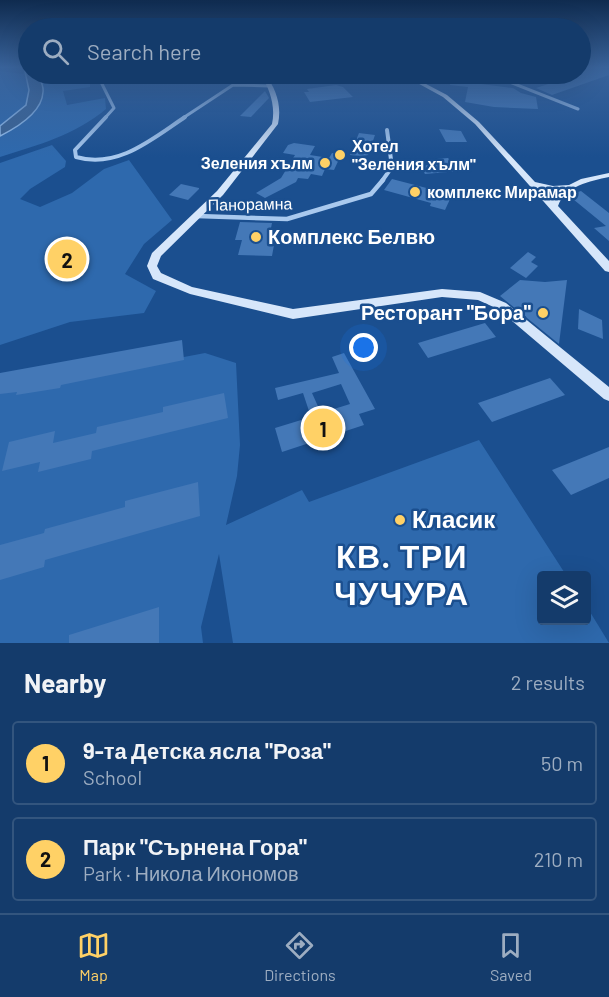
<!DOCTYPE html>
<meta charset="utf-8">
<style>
:root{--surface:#143b6b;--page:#214673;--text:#f1f3f6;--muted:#9dadc1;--line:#33557e;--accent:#ffd166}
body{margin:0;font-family:Barlow,sans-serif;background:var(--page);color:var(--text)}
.controls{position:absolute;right:18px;bottom:18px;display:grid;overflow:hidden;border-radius:6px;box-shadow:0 6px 24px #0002}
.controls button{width:54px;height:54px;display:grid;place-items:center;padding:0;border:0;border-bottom:2px solid var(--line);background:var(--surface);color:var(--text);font:30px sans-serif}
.you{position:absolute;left:364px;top:348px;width:21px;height:21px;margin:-15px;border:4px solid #fff;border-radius:50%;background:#1a73e8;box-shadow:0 0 0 9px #1a73e833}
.badge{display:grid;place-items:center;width:39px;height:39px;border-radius:50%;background:var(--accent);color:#111;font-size:20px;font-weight:700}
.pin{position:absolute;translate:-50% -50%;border:3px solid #fff;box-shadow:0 2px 6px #0006}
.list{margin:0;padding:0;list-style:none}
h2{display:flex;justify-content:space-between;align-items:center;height:78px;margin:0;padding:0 24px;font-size:26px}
h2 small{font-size:20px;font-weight:400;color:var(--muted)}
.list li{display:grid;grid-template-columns:39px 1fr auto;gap:18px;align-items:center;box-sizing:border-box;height:84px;margin:0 12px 12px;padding:0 12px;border:2px solid var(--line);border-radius:6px}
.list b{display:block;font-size:22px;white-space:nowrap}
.list p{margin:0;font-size:20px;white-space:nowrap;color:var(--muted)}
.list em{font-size:20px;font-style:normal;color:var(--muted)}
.icon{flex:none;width:33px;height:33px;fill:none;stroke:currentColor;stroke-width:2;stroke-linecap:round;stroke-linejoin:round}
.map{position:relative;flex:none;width:609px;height:643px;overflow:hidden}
.search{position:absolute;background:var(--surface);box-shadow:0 6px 24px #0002;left:18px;right:18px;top:18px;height:66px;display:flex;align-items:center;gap:15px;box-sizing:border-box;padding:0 21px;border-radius:33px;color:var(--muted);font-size:22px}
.sheet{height:270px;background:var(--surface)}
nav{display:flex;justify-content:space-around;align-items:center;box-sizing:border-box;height:84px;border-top:2px solid var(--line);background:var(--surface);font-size:16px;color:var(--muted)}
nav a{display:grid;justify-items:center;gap:3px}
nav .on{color:var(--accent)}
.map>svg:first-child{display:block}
.green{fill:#2e69ad}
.water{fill:#3c6290;stroke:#9cc4f0;stroke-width:1.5}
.building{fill:#4478b7;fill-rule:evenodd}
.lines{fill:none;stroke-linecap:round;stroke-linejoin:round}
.street-far2{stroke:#a9c9ee;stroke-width:3}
.street-far1{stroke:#a9c9ee;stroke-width:4}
.street{stroke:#a9c9ee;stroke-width:4.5}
.secondary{fill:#d6e6fa;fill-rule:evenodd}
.poi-dot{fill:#ffd166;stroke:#1b4f8f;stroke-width:2}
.labels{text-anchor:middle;stroke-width:5;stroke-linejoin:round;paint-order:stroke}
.far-poi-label{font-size:16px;font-weight:bold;fill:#fff;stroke:#1b4f8f;text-anchor:start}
.far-street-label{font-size:16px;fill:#fff;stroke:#1b4f8f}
.poi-label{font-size:20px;font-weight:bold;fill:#fff;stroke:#1b4f8f;text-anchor:start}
.near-poi-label{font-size:24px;font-weight:bold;fill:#fff;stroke:#1b4f8f;text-anchor:start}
.near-district-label{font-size:32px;font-weight:bold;letter-spacing:1.5px;fill:#fff;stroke:#1b4f8f}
</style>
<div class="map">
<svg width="609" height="643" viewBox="0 0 609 643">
<rect width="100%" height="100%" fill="#1b4f8f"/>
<!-- green -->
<g class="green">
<path d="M26 67H28V74H90V87L63 91 67 105 105 98 106 109C75 135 38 145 0 157V71L23 74Z"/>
<polygon points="52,145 66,161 65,167 30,189 20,199 40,207 72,193 104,169 129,160 172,220 144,244 125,274 156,291 144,313 70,322 0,345 0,163"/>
<polygon points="205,353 236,363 240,445 237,476 226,525 302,490 309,502 479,440 566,575 542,576 542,620 586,620 587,607 609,643 233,643 219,554 201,627 203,643 0,643 0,392"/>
</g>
<!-- water -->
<path class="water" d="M24 67H28V74H38C40 79 44 86 43 92 42 113 16 128 0 136V126L26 105 29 90Z"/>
<!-- building -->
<g class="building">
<polygon points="593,67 609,70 609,75 552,95 536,88 564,79 556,76 580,74 580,70"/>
<polygon points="452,74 485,74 495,80 481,84 513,88 521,93 536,97 538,109 494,107 465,102 468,87 450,85"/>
<polygon points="336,85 343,87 353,97 310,102 304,92 309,92 307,89"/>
<polygon points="265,91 269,98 251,117 240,116"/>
<polygon points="439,129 461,131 467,142 446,142"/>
<polygon points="359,133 375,135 368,155 362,156 350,155"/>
<polygon points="294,143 315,146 310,155 329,158 332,153 341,155 334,170 325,169 322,176 311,174 308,179 298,178 296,182 265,198 256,193 281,178 295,155 283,153 288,145"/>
<polygon points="448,158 459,171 425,174 420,166 429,165 425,160"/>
<polygon points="392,179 438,191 436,193 451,197 445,210 430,206 431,203 384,190"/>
<polygon points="181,184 199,188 199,189 188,200 169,195"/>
<polygon points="581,191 609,213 609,241 594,228 606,226 568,195"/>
<polygon points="240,222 272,223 270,233 276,234 272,256 238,255 242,240 235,240"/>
<polygon points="528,252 536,257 531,262 538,266 526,278 510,268"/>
<polygon points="520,280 545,282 567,280 559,344 500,296"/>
<polygon points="579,309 602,320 603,339 578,329"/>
<polygon points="485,323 496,337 428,358 418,343"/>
<polygon points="182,340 184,360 61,385 60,388 16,395 17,392 0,394 0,373"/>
<path d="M344 353 375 409 359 414 364 425 282 452 275 428 311 417 303 393 278 400 275 388 339 373 332 357ZM341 384 350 404 321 413 312 393Z"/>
<polygon points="550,378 565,395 492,422 478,403"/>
<polygon points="224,393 228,418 92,451 91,459 38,472 40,462 2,471 9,442 55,431 53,443 96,433 97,427 163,412 163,407"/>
<polygon points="609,447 609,478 571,495 552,470"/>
<polygon points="198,482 200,516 45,560 44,567 0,580 0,545 44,533 45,529 125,507 125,501"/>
<polygon points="159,607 159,643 69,643 69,635"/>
</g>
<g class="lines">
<!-- street-far2 -->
<g class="street-far2">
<polyline points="97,74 114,108 105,118"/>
<polyline points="489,74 578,109"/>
<polyline points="248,81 262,77 263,74"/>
<polyline points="183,118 233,85 270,86"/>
</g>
<!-- street-far1 -->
<g class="street-far1">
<path d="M106 117 75 150 76 157C118 169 152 139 185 117"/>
<polyline points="382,181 392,167 387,130"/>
</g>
<!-- street -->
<polyline class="street" points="197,216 287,219 371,194 383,180"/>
<!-- secondary -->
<g class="secondary">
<path d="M261 74H265C276 89 282 105 278 124L223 195 161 256 157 266 161 273 192 287 293 309 442 289 480 292 506 303 609 387V401L604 399 498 309 478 300 442 297 293 319 190 294 153 279 147 266 152 253 217 191 272 124C276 105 269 89 261 74Z"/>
<path d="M401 74H407L447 95 479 122 535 182 553 186 569 185 581 179 609 173V177C590 181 565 186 558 206L609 261V272L605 271 475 124 443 97ZM541 188 553 192 559 191 552 200Z"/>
</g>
</g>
<!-- sky -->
<linearGradient id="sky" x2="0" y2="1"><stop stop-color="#0f2b4f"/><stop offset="0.43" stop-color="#39639b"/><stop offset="1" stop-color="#39639b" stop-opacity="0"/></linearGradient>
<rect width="609" height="157" fill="url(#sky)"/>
<!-- markers -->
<g class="poi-dot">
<circle cx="340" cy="155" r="6"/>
<circle cx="325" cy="163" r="6"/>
<circle cx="415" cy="192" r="6"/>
<circle cx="256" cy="237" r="6"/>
<circle cx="543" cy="313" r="6"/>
<circle cx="400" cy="520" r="6"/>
</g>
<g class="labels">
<!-- far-poi labels -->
<g class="far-poi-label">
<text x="352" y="152">Хотел<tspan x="352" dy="18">"Зеления хълм"</tspan></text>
<text x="313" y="169" text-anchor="end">Зеления хълм</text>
<text x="427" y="198">комплекс Мирамар</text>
</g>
<!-- far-street labels -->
<g class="far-street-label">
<text transform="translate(250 204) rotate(-1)" y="6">Панорамна</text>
</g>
<!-- poi labels -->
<g class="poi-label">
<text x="268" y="244">Комплекс Белвю</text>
<text x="531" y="320" text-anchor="end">Ресторант "Бора"</text>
</g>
<!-- near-poi labels -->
<g class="near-poi-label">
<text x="412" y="528">Класик</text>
</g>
<!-- near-district labels -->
<g class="near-district-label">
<text x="402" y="568">КВ. ТРИ<tspan x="402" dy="37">ЧУЧУРА</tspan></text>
</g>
</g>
</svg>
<div class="controls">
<button><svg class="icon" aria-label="layers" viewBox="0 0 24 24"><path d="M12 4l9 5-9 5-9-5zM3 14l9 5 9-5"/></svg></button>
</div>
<div class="you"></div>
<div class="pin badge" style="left:323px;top:428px">1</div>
<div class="pin badge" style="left:67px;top:259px">2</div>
<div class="search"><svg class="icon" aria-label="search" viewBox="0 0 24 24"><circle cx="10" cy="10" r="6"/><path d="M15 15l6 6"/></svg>Search here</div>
</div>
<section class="sheet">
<h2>Nearby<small>2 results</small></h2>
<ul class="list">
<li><span class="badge">1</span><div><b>9-та Детска ясла &quot;Роза&quot;</b><p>School</p></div><em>50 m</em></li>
<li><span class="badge">2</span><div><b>Парк &quot;Сърнена Гора&quot;</b><p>Park · Никола Икономов</p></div><em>210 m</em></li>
</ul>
</section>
<nav>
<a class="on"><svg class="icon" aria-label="map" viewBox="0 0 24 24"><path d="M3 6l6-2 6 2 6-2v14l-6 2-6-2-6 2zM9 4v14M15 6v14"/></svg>Map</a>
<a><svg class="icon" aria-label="directions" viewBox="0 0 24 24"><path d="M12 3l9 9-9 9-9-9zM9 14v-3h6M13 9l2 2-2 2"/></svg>Directions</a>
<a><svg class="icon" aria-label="saved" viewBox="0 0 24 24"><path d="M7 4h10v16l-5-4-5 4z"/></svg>Saved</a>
</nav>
